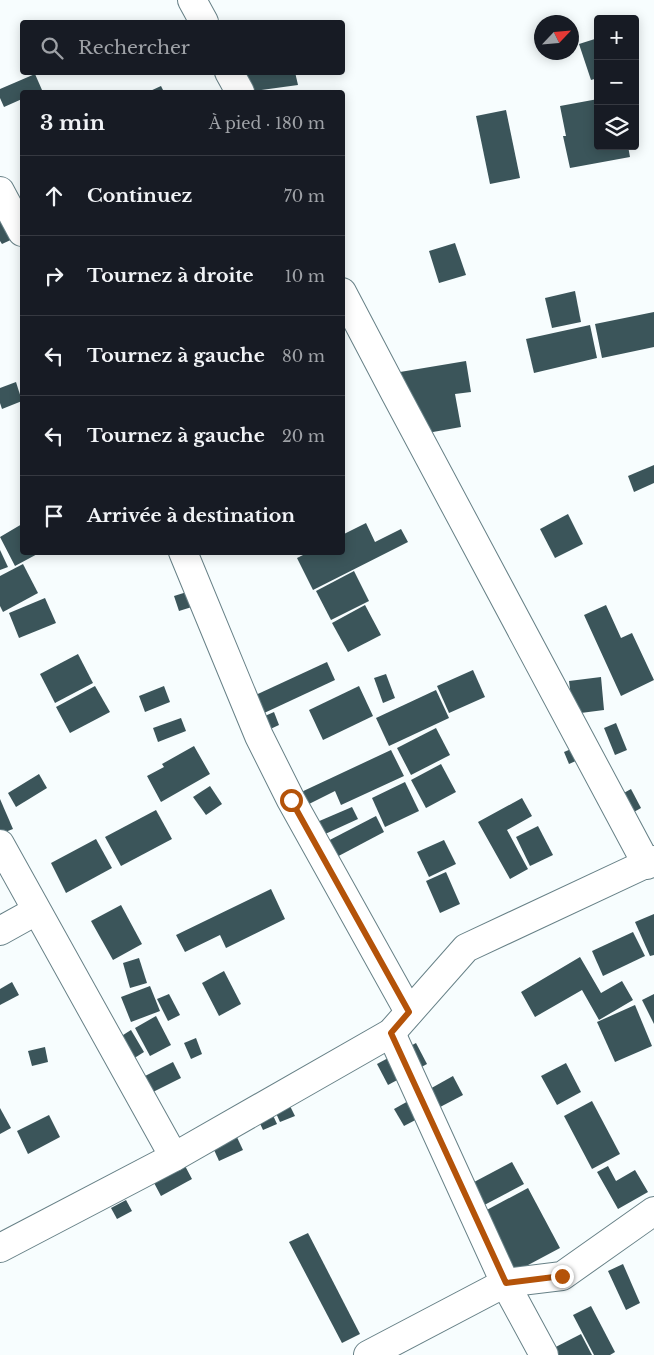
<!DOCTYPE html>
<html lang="fr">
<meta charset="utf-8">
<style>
:root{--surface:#171b24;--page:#242831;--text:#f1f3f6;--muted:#9ea1a6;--line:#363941}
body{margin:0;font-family:"Libre Baskerville",serif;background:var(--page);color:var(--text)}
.controls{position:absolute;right:15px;top:15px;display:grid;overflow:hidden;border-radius:5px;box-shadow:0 2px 12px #0003}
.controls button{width:45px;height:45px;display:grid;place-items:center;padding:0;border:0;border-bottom:1px solid var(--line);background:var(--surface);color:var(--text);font:25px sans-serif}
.compass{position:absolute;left:534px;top:15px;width:45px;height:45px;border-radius:50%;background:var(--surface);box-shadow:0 2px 12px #0003;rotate:64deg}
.stop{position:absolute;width:15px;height:15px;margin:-11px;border:4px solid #b45309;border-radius:50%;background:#fff}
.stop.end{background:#b45309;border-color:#fff;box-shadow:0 1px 5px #0008}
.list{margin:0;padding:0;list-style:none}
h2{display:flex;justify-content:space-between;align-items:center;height:65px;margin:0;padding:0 20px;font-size:21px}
h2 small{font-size:16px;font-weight:400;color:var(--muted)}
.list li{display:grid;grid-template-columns:32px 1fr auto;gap:15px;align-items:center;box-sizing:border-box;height:80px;padding:0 20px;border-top:1px solid var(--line)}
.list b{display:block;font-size:19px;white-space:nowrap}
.list em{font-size:16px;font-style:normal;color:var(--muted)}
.icon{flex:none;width:28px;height:28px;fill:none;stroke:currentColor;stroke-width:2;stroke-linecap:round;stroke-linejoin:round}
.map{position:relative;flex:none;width:654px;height:1355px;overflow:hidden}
.search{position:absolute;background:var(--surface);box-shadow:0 2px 12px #0003;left:20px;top:20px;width:325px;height:55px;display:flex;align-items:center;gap:12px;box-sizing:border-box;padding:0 18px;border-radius:5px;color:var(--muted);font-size:19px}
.panel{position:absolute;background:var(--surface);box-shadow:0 2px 12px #0003;left:20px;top:90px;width:325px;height:465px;border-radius:5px}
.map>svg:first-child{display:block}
.building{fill:#3b555a}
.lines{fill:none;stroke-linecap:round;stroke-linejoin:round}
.minor-casing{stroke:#678187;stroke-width:30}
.minor{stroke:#fff;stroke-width:28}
.route{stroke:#b45309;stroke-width:6}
</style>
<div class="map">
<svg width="654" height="1355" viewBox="0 0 654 1355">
<rect width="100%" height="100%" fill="#f7fdfe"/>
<!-- building -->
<g class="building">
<polygon points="598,38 598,78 591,80 579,44"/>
<polygon points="244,72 295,72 298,85 247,92"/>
<polygon points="35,74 42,90 36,92 22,92 22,99 4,107 0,98 0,89"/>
<polygon points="161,86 164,92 148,92"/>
<polygon points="598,99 598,146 628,146 630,157 570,168 563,136 566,136 560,106"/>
<polygon points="506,110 520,178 490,184 476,116"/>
<polygon points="0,218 17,237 2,244 0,241"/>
<polygon points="455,243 466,275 439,283 429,251"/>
<polygon points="575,291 581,322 552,328 545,298"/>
<polygon points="654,312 654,347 602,358 595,324"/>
<polygon points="590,325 597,358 534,373 526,339"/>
<polygon points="466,361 471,392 455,394 461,427 405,437 394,373"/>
<polygon points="16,382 22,401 2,409 0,403 0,388"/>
<polygon points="654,465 654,483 634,492 628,476"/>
<polygon points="568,514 583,544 555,558 540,529"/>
<polygon points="366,523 375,542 401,529 408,542 313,590 297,558 309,552 342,552 342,535"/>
<polygon points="22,524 22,552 41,552 15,566 0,537"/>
<polygon points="0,550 8,567 0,570"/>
<polygon points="23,564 38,593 3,612 0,606 0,576"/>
<polygon points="354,571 369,601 331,620 316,591"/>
<polygon points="190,591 195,606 179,611 174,596"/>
<polygon points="45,598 56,623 19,638 9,613"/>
<polygon points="365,605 381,635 348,652 332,623"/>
<polygon points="606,605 621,638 632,633 654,680 621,696 584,615"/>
<polygon points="78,654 93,683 55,703 40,674"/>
<polygon points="327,662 335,680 247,721 238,703"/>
<polygon points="473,670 485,697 449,713 437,686"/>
<polygon points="386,674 395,698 383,703 374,678"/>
<polygon points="601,677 604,710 573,714 569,681"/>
<polygon points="95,686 110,712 70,733 56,707"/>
<polygon points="164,686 170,702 145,712 139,696"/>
<polygon points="359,686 373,716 323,740 309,710"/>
<polygon points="436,690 449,718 389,746 376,718"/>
<polygon points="274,712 279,725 264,732 258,719"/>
<polygon points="181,718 186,731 158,742 153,728"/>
<polygon points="616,723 627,750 615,755 604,728"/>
<polygon points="436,728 450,755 411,775 397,748"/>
<polygon points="583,744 587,756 569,764 564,752"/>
<polygon points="194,746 210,774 161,802 147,776 164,767 162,764"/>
<polygon points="391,750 404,776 341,805 335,791 303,807 297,794"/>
<polygon points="441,764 456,792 426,808 411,780"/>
<polygon points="39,774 47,788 16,807 8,793"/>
<polygon points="405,782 419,811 385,827 372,798"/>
<polygon points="210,786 222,804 206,815 193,797"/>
<polygon points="631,789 641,808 611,825 600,806"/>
<polygon points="522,798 532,816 507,830 528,869 510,879 478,822"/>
<polygon points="0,799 13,829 0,834"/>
<polygon points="352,807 358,819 323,835 317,822"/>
<polygon points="156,810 172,839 121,866 105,837"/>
<polygon points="376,816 384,832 331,860 322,844"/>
<polygon points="538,826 553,855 530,866 516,837"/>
<polygon points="96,839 112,868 66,893 51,863"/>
<polygon points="444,840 456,864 429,877 417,852"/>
<polygon points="446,872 460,904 440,913 426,881"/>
<polygon points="271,889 285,919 226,948 220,935 185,952 176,935"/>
<polygon points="121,905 142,944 113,960 91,921"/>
<polygon points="654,914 654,955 650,956 635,922"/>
<polygon points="633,932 645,956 603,976 592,951"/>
<polygon points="580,957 601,993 622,981 633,1000 599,1020 582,990 535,1017 521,992"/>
<polygon points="139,958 147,983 130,988 123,963"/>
<polygon points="224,971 241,1004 219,1016 202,983"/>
<polygon points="12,982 19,995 0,1005 0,989"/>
<polygon points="150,986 160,1011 131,1022 121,997"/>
<polygon points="169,994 180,1015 168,1021 157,999"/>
<polygon points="654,994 654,1024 642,1000"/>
<polygon points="635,1005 652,1046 615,1062 597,1022"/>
<polygon points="156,1016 171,1045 150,1056 135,1028"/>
<polygon points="131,1030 144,1052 125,1064 112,1042"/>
<polygon points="196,1038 202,1054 191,1059 184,1043"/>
<polygon points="416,1043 427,1064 388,1085 377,1064"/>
<polygon points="45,1047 48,1062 32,1066 28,1051"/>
<polygon points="173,1062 181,1078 143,1097 135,1081"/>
<polygon points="566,1063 581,1092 557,1105 541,1076"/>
<polygon points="453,1076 463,1095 404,1126 394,1109"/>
<polygon points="592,1101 620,1154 592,1169 564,1116"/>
<polygon points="289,1104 295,1116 280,1122 275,1111"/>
<polygon points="0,1108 11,1128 0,1134"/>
<polygon points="271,1111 277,1124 263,1130 257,1117"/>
<polygon points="49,1115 60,1137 28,1154 17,1131"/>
<polygon points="235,1133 243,1150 219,1161 211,1143"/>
<polygon points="512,1162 524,1184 471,1212 459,1190"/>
<polygon points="184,1164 192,1179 161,1196 153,1181"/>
<polygon points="608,1166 616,1181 635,1170 648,1192 618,1209 597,1172"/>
<polygon points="528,1188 560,1248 500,1280 468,1220"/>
<polygon points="126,1200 132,1211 117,1219 111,1208"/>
<polygon points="308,1233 360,1334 342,1343 289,1242"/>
<polygon points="623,1264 640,1303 626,1310 608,1271"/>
<polygon points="591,1306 615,1352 610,1355 594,1355 573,1315"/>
<polygon points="581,1334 592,1355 545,1355 544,1353"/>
</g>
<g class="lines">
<!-- minor casing -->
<g class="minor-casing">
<g id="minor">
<polyline points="192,0 204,22"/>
<polyline points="229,72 240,92"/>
<polyline points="0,191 22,232"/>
<polyline points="342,292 395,393 647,865"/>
<polyline points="183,552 259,736 291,800 409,1012"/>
<polyline points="0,844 174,1157"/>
<polyline points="0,931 36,911"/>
<polyline points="391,1033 505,1283 544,1355"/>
<polyline points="0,1248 174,1157 391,1033 466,948 654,860"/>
<polyline points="368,1355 505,1283 562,1276 654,1211"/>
</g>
</g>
<!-- minor -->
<use href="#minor" class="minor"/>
</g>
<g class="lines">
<!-- route -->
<polyline class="route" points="291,800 409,1012 391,1033 506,1283 562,1276"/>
</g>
</svg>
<div class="controls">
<button>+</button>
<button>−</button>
<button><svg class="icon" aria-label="layers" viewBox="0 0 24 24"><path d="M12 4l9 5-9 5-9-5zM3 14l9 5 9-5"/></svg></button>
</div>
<svg class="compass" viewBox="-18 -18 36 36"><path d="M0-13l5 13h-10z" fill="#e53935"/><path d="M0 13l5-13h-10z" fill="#9ea1a6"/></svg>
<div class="stop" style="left:291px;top:800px"></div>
<div class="stop end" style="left:562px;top:1276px"></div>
<div class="search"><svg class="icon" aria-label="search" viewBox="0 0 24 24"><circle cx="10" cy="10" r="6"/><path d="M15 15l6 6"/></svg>Rechercher</div>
<section class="panel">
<h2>3 min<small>À pied · 180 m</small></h2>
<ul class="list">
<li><svg class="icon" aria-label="ahead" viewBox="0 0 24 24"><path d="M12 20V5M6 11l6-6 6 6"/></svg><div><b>Continuez</b></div><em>70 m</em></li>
<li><svg class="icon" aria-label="right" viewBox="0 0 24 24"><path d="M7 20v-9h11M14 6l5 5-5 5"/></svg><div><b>Tournez à droite</b></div><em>10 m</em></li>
<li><svg class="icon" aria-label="left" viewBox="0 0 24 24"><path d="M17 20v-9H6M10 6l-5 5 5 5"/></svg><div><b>Tournez à gauche</b></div><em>80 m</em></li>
<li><svg class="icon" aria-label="left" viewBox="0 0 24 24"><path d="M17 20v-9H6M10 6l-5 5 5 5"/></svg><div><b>Tournez à gauche</b></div><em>20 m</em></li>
<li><svg class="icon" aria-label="arrive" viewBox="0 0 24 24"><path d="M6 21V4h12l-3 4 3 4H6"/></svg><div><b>Arrivée à destination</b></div></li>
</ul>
</section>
</div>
